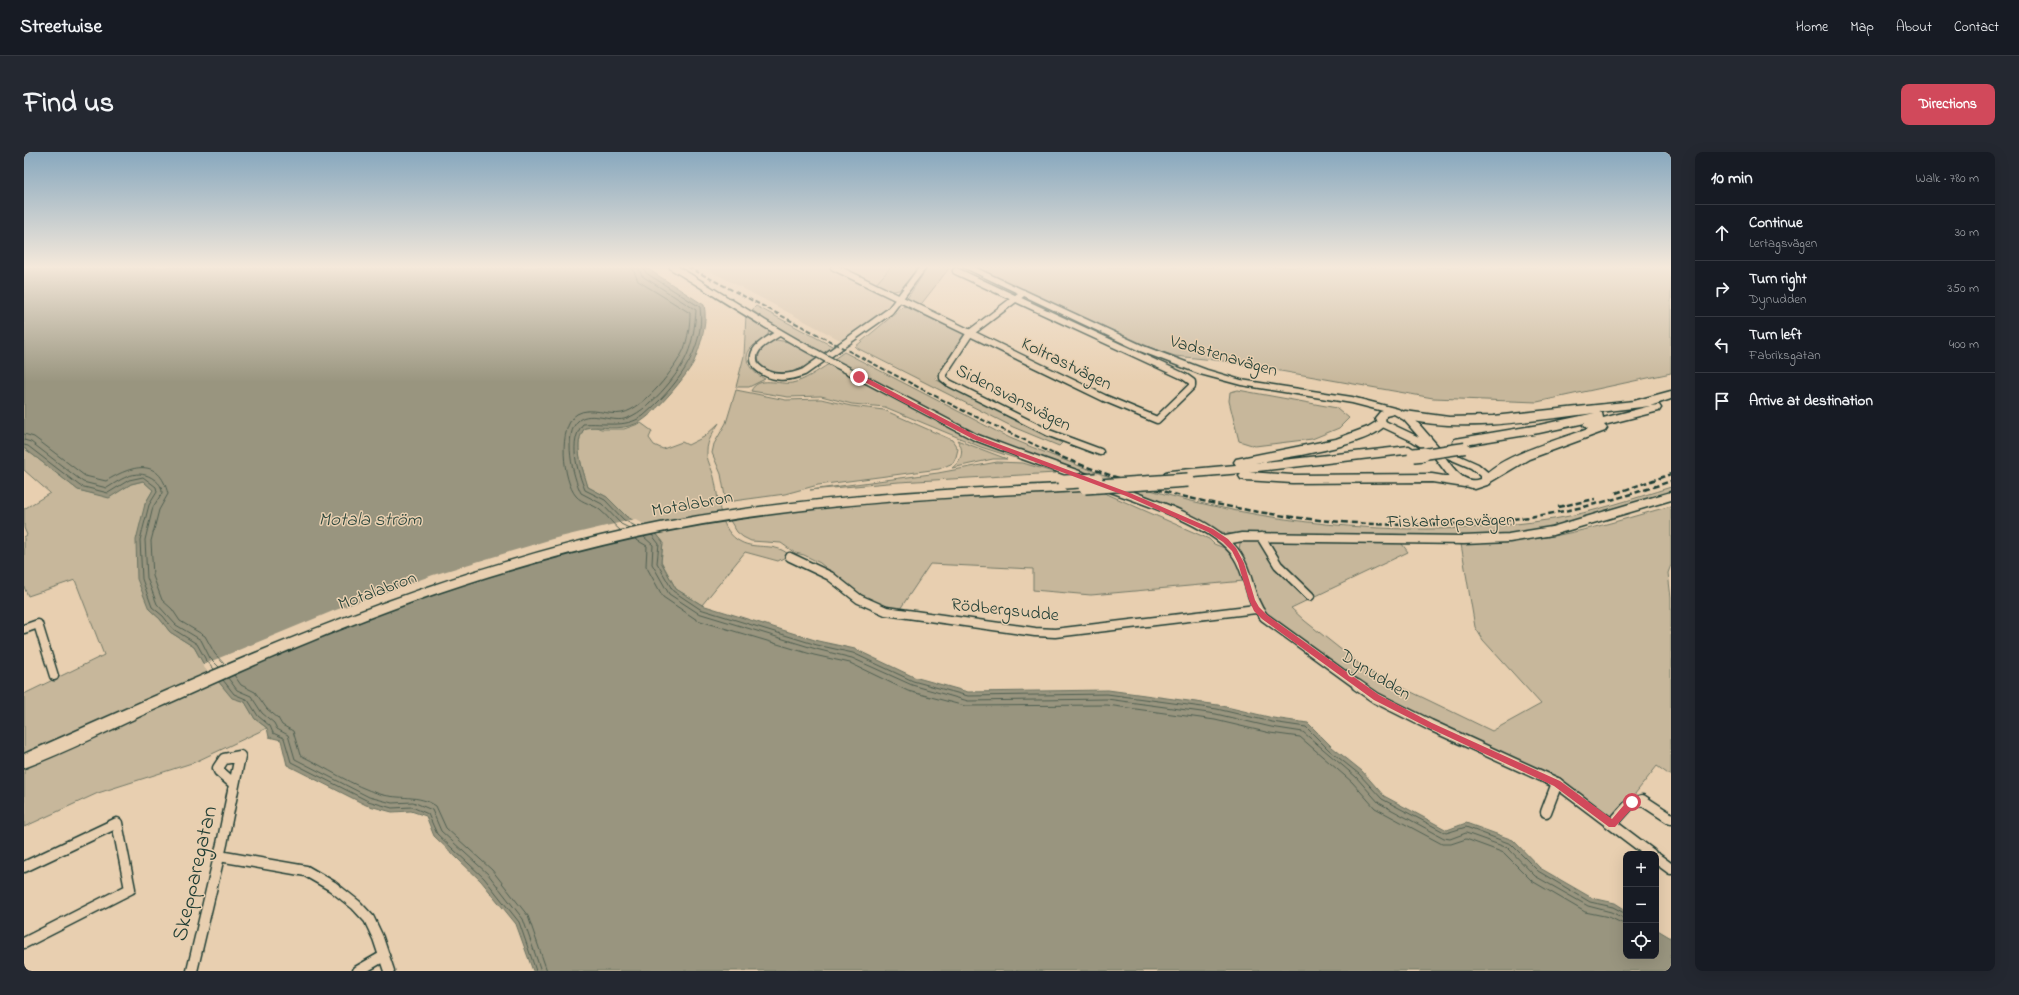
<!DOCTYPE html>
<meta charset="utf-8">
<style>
:root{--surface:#171b24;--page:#242831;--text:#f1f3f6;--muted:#9ea1a6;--line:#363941;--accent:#d1495b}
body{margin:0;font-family:"Indie Flower",sans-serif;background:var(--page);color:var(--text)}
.controls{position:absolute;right:12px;bottom:12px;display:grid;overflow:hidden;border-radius:8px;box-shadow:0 4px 16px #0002}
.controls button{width:36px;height:36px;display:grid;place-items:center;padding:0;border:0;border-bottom:1px solid var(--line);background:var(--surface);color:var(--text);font:20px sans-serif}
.stop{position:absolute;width:12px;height:12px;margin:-9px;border:3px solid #d1495b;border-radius:50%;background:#fff}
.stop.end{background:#d1495b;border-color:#fff;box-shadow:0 1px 4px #0008}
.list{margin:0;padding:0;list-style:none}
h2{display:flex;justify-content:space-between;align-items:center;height:52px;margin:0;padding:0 16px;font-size:17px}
h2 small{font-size:13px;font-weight:400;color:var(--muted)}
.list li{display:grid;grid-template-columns:26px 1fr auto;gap:12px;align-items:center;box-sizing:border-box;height:56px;padding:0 16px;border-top:1px solid var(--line)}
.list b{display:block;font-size:15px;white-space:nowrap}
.list p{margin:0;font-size:13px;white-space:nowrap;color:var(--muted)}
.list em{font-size:13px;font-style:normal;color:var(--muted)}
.icon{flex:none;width:22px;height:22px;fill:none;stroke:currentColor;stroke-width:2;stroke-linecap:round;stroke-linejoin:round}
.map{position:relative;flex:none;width:1647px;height:819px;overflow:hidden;border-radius:8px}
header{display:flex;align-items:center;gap:24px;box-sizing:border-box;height:56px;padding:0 20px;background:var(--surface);border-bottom:1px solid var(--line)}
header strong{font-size:19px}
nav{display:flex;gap:22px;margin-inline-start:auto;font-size:14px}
.intro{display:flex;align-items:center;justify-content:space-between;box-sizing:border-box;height:96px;padding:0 24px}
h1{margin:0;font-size:28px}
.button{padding:10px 18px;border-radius:8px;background:var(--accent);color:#fff;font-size:14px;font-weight:700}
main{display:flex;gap:24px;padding:0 24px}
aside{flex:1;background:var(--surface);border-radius:8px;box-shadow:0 4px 16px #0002}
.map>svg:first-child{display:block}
.built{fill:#d4c0a4}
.green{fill:#c7b79b;stroke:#737a68}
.water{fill:#99957f;stroke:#687261}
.pier{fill:#e8cfb0}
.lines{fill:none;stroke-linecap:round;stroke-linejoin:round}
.shore{stroke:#506052;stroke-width:1}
.minor-far2-casing{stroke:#1f3d34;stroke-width:9}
.minor-far1-casing{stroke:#1f3d34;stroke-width:11}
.minor-casing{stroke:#1f3d34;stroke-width:13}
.secondary-casing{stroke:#1f3d34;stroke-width:3}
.trunk-casing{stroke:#1f3d34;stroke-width:3}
.minor-far2{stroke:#e8cfb0;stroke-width:6}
.minor-far1{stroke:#e8cfb0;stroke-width:8}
.minor{stroke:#e8cfb0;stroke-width:10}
.secondary{fill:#e8cfb0;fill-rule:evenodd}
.trunk{fill:#e8cfb0;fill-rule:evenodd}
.rail-far1{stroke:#1f3d34;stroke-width:2;stroke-dasharray:5 2.5;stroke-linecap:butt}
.rail{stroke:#1f3d34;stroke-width:2.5;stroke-dasharray:6 3;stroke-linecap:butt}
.minor-bridge-casing{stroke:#1f3d34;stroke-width:9;stroke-linecap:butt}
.trunk-bridge-far1-casing{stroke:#1f3d34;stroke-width:13;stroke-linecap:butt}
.trunk-bridge-casing{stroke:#1f3d34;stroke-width:16;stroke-linecap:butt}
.minor-bridge{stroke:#e8cfb0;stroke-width:6}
.trunk-bridge-far1{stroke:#e8cfb0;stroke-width:10}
.trunk-bridge{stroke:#e8cfb0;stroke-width:13}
.route{fill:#d1495b}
.labels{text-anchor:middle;stroke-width:3;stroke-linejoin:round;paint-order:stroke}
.street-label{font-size:18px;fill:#1f3d34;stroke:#e8cfb0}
.water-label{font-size:19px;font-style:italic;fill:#2b463c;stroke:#e8cfb0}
.near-street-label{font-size:22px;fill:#1f3d34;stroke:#e8cfb0}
</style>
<header>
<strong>Streetwise</strong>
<nav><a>Home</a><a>Map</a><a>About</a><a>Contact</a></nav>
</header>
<div class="intro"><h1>Find us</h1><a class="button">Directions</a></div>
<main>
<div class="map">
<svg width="1647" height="819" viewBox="0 0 1647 819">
<rect width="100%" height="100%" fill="#e8cfb0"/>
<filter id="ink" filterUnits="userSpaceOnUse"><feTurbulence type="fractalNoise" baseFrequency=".025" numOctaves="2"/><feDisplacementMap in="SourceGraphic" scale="8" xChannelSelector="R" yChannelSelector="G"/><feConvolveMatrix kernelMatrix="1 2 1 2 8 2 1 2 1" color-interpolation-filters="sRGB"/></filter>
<g filter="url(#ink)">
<!-- built -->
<g class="built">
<polygon points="679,115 805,115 864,145 867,152 848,168 818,189"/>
<polygon points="815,115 867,115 851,133"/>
</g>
<!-- green -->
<g class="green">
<polygon points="867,115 895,115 880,137 865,140 851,133"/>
<polygon points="904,115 926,115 895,155 882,148"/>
<polygon points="949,115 1647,115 1647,221 1513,250 1409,246 1200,209 1151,204 1130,197"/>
<polygon points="732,154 810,195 800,202 750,174 728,158"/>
<polygon points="880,154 940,182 911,227 1038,291 1035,294 989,275 831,195"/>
<path d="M722 162 744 177 745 180C742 187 735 189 730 193 715 206 727 220 741 227L725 235H712L720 204Z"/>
<path d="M752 188 765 190 795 206C776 219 761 226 739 217 728 204 739 193 752 188Z"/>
<path d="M820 200C856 219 892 237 928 256 948 266 967 277 986 286 1045 311 1105 334 1167 349 1284 377 1410 386 1530 367 1570 360 1608 347 1647 335V341C1615 351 1583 364 1551 371 1521 378 1491 382 1461 384 1421 387 1381 380 1342 383L1208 382 1198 380 954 284 918 266 810 207Z"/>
<path d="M805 212 946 286 974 298 1025 314 988 305 957 295 861 255 828 252 797 244 764 245 727 239C734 223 756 233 768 231 782 228 793 219 805 212Z"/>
<polygon points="712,238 762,248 797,247 827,254 860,258 928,288 934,297 932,305 929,311 915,317 794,333 761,342 702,350 697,322 688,301 690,292 702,271"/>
<polygon points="1214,238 1313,256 1325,266 1315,276 1288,287 1231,294 1215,289 1205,249 1206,240"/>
<path d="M617 271 628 279 625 286 630 293 639 297 658 290 664 293 680 285 695 271C690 279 683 289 683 299 682 308 688 316 690 325 695 345 694 379 717 390 732 398 752 390 765 403L754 409 721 400 678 453 652 437 637 409 639 390 631 380 603 365 583 345 564 335C559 318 548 291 561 276L570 274 577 277H600Z"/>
<path d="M933 288 983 307H969L928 316C938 308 941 298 933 288Z"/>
<polygon points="0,296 54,338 85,345 107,332 119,329 129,338 121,352 125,457 136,467 146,480 170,495 179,511 208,545 221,550 231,567 243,576 171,610 74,641 0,675 0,542 80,503 51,428 4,444 0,435 0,385 3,383 0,376 0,357 26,341 0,318"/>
<polygon points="973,310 999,311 1032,321 875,330 786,338 914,321"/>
<polygon points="1074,338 1185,387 1190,392 1208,399 1220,429 1067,443 1009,438 1009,417 906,412 876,457 842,449 796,411 780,403 771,401 757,391 727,389 719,385 713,380 705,367 857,349"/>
<path d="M1647 354V413L1644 421 1647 446V624L1633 614 1588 671 1534 630 1378 559 1240 465 1215 398 1216 391 1223 388H1375L1384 400 1267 456 1281 469 1344 519 1468 579 1517 552 1459 488 1451 475 1437 392C1470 391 1503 389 1535 383 1573 376 1610 364 1647 354Z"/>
</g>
<!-- water -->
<path class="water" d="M0 115H621L680 153C684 169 677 192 671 207 666 221 628 265 614 271 593 280 580 273 561 276 548 291 559 318 564 335L583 345 603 365 631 380 639 390 637 410 652 437 678 453 794 489 831 497 890 525 944 540 1084 538 1194 553 1249 566 1284 571 1308 595 1338 619 1360 644 1423 678 1442 671 1489 688 1516 716 1568 746 1591 751 1602 758V804H1632V777L1647 786V819H509L492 772 457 729 410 684 402 664 387 659 368 660 342 653 263 613 257 588 245 585 243 576 231 567 221 550 208 546 179 511 170 495 146 480 136 467 125 457 113 427 112 388 121 352 129 338 119 329 107 332 85 346 54 338 0 296Z"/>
<!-- pier -->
<polygon class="pier" points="611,367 632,379 450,428 349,463 191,528 178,513 309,459 409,423 528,387"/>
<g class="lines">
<!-- shore -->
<g class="shore">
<path d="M0 282 10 285 61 324 82 329C107 314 135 304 144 342L135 358 127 389 129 424 138 448 148 457 156 469 181 484 191 502 201 513"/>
<path d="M0 288 7 290 59 330 83 336C99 326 114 315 131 328 136 332 138 335 138 341L129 355 121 388 123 426 133 452 152 473 177 488 186 506 195 515"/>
<polyline points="0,293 4,294 56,334 84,341 105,328 119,325 132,335 133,340 125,353 116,388 118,427 128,455 139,464 149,477 173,492 182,508 190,517"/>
<path d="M613 375 600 368 581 348 561 338C553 318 544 290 559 272 580 270 600 277 619 264 650 237 682 199 676 155L622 121 619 115"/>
<path d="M605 376 597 372 578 352 557 341C549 325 538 282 555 268 567 259 587 270 600 267 623 261 654 224 663 203 669 189 671 173 672 158L618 124 614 115"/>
<path d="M597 379C589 373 584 364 576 358 569 352 558 351 552 344 539 329 533 275 553 262 567 254 584 264 598 261 621 256 651 217 660 197 664 185 666 173 666 161L614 129 608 115"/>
<polyline points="628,383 635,392 633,411 649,439 676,457 793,493 829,501 889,529 944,544 1083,542 1193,557 1248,570 1282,575 1305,598 1335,622 1358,647 1422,681 1442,675 1487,692 1514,719 1566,750 1589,755 1602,762"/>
<polyline points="620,385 629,393 628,412 645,442 674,461 792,497 828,506 888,533 944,549 1083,547 1192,562 1247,575 1279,580 1332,625 1355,651 1420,686 1426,687 1442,681 1484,696 1511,724 1564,754 1587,760 1602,767"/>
<polyline points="611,387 623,394 622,414 639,445 673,468 790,503 826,511 884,539 941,554 1083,553 1191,568 1246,581 1276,585 1328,630 1351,656 1418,692 1427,692 1442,687 1480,701 1508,729 1561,760 1585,765 1602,773"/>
<path d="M210 523 217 533 231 540 243 557 254 566 258 573 269 579 276 603C303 616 328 634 356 642 375 648 395 642 412 654L422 676 468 718 504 764 523 819"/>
<polyline points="204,526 213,538 227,544 238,561 250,571 253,577 264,583 271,607 345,645 368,651 389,650 408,658 417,679 464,722 499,767 517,819"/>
<polyline points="199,528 210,542 224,548 234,564 246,574 249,581 260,586 267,610 344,649 368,656 388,655 404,662 413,682 460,726 495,770 512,819"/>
</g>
<!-- minor-far2 casing -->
<g class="minor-far2-casing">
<g id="minor-far2">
<path d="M649 115C697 144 743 175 792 201"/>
<polyline points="810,115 1080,246 1133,268 1168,234 1168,230 1161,225 932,119"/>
<polyline points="999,141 946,181 919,222 919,226 925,231 1025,281 1076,300"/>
<path d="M755 181C743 189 723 197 732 214 745 227 763 227 780 220L866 159 899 115"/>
<polyline points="812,212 951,285 999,303"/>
</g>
</g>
<!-- minor-far1 casing -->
<g class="minor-far1-casing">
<g id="minor-far1">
<polyline points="996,302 1063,326"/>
<path d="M1087 336C1123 349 1192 371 1213 403 1226 422 1224 446 1240 465L1335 534"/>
<polyline points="1237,385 1254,413 1286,444"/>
<polyline points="1202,388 1218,385 1440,388 1485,386 1528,379 1647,344"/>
<polyline points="766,405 806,424 835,447 862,459 1011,480 1031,481 1232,457"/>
<polyline points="0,477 14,472 30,524"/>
</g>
</g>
<!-- minor casing -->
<g class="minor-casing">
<g id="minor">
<polyline points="1333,533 1352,546 1406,573 1533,631 1627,702"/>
<polyline points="1522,660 1533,631"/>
<polyline points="1588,672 1605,653 1618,648 1647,667"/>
<polyline points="195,704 282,719 308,734 332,753 345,767 354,786 365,819"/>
<polyline points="1632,706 1647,717"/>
<polyline points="0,715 93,671 106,737 0,791"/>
<polyline points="168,819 198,692 216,604 200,607 194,616 195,619 210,632"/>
<polyline points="334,819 360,804"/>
</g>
</g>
<!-- secondary casing -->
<g class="secondary-casing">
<path id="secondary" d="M939 115H950L1122 195 1183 218 1217 228 1328 245 1374 257 1387 263 1414 294 1454 312 1467 323 1466 332 1451 337 1429 330 1408 302 1388 289 1354 273 1351 266 1356 260 1359 259 1328 251 1217 233 1176 222 1116 199ZM1370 262 1380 268 1395 285 1361 269 1362 264ZM1421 305 1447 316 1457 324V327C1440 333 1430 317 1421 305Z"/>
</g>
<!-- trunk casing -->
<g class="trunk-casing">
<g id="trunk">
<path d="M1647 239V247L1626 254 1635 253 1637 256 1635 259 1580 273 1583 276 1581 279 1505 307 1463 332 1459 331 1457 328C1470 305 1539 286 1564 277L1559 273 1561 271 1515 281 1435 294 1431 293 1429 290 1431 287 1515 273 1571 261C1510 268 1437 282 1377 266L1375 263 1381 259 1425 265 1469 264 1610 249ZM1626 254 1579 266 1578 261 1575 260Z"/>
<path d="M1357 267 1361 268 1363 271C1349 294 1258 306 1231 311L1385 294 1391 298 1389 301 1225 320 1268 323 1408 322 1444 328 1446 331 1444 334 1440 335 1408 330 1268 331 1221 328 1217 327 1215 324 1218 321 1146 327 1142 326 1140 323 1142 320 1146 319 1212 313 1210 310 1212 307 1312 287 1344 275Z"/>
<path d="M1058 331 1062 332 1064 335 1062 338 1058 339C955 344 851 348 748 362 625 377 504 409 388 450 301 481 216 519 132 557 88 577 45 599 0 616V602C198 514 394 424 607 377 755 345 907 338 1058 331Z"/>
</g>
</g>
<!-- minor-far2 -->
<use href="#minor-far2" class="minor-far2"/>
<!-- minor-far1 -->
<use href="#minor-far1" class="minor-far1"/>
<!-- minor -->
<use href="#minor" class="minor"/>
<!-- secondary -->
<use href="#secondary" class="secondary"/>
<!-- trunk -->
<use href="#trunk" class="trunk"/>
<!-- rail-far1 -->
<polyline class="rail-far1" points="664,115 940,259 1032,303"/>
<!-- rail -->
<g class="rail">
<path d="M1030 302C1183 366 1377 391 1540 359 1577 352 1612 341 1647 329"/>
<polyline points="1592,341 1647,322"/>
<polyline points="1534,355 1571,347"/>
</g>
<!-- minor-bridge casing -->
<g class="minor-bridge-casing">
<polyline id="minor-bridge" points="792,201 812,212"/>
</g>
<!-- trunk-bridge-far1 casing -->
<g class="trunk-bridge-far1-casing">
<polyline id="trunk-bridge-far1" points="1393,303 1441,296"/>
</g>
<!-- trunk-bridge casing -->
<g class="trunk-bridge-casing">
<g id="trunk-bridge">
<polyline points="1390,303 1400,302"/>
<polyline points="1041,330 1072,328"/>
<polyline points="1061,335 1164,328"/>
</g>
</g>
<!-- minor-bridge -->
<use href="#minor-bridge" class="minor-bridge"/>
<!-- trunk-bridge-far1 -->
<use href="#trunk-bridge-far1" class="trunk-bridge-far1"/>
<!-- trunk-bridge -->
<use href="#trunk-bridge" class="trunk-bridge"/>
</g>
</g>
<!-- sky -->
<linearGradient id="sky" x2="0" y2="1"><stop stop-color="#88a8be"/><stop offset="0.5" stop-color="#f5e9db"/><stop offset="1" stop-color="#f5e9db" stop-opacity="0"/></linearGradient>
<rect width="1647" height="230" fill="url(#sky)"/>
<!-- route -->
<polygon class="route" points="833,223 837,223 953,284 1106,341 1189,377 1204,387 1212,396 1220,411 1231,448 1235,455 1243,463 1355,543 1408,571 1536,629 1588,667 1605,647 1611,647 1611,653 1591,675 1585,675 1530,634 1403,575 1350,548 1238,467 1230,459 1225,448 1214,411 1208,399 1199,390 1184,380 1102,344 949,287 833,226"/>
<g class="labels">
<!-- street labels -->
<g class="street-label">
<text transform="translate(1200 203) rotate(16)" y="6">Vadstenavägen</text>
<text transform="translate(1043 211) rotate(26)" y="6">Koltrastvägen</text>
<text transform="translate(990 245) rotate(27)" y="6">Sidensvansvägen</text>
<text transform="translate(668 351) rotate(-10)" y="6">Motalabron</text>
<text transform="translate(1427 368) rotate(-1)" y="6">Fiskartorpsvägen</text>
<text transform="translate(353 438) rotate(-20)" y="6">Motalabron</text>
<text transform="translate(981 457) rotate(6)" y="6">Rödbergsudde</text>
<text transform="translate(1352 522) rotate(32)" y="6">Dynudden</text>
</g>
<!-- water labels -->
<g class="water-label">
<text x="346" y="373">Motala ström</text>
</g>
<!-- near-street labels -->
<g class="near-street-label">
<text transform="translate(169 721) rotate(-77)" y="8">Skepparegatan</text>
</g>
</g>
</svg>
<div class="controls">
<button>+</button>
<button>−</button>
<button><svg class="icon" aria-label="locate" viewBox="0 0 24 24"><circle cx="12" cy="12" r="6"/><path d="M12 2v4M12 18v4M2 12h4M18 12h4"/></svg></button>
</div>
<div class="stop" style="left:1608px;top:650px"></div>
<div class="stop end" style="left:835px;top:225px"></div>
</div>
<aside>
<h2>10 min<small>Walk · 780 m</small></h2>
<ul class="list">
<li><svg class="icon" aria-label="ahead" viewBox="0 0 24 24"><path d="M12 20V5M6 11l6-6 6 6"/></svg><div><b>Continue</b><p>Lertagsvägen</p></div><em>30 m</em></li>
<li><svg class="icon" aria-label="right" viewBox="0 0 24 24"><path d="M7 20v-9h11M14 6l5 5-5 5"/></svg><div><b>Turn right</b><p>Dynudden</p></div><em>350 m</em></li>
<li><svg class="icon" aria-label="left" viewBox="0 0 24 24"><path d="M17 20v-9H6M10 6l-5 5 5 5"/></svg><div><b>Turn left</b><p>Fabriksgatan</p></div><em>400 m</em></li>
<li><svg class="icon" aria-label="arrive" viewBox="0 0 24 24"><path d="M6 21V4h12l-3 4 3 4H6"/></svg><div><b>Arrive at destination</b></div></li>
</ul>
</aside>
</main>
